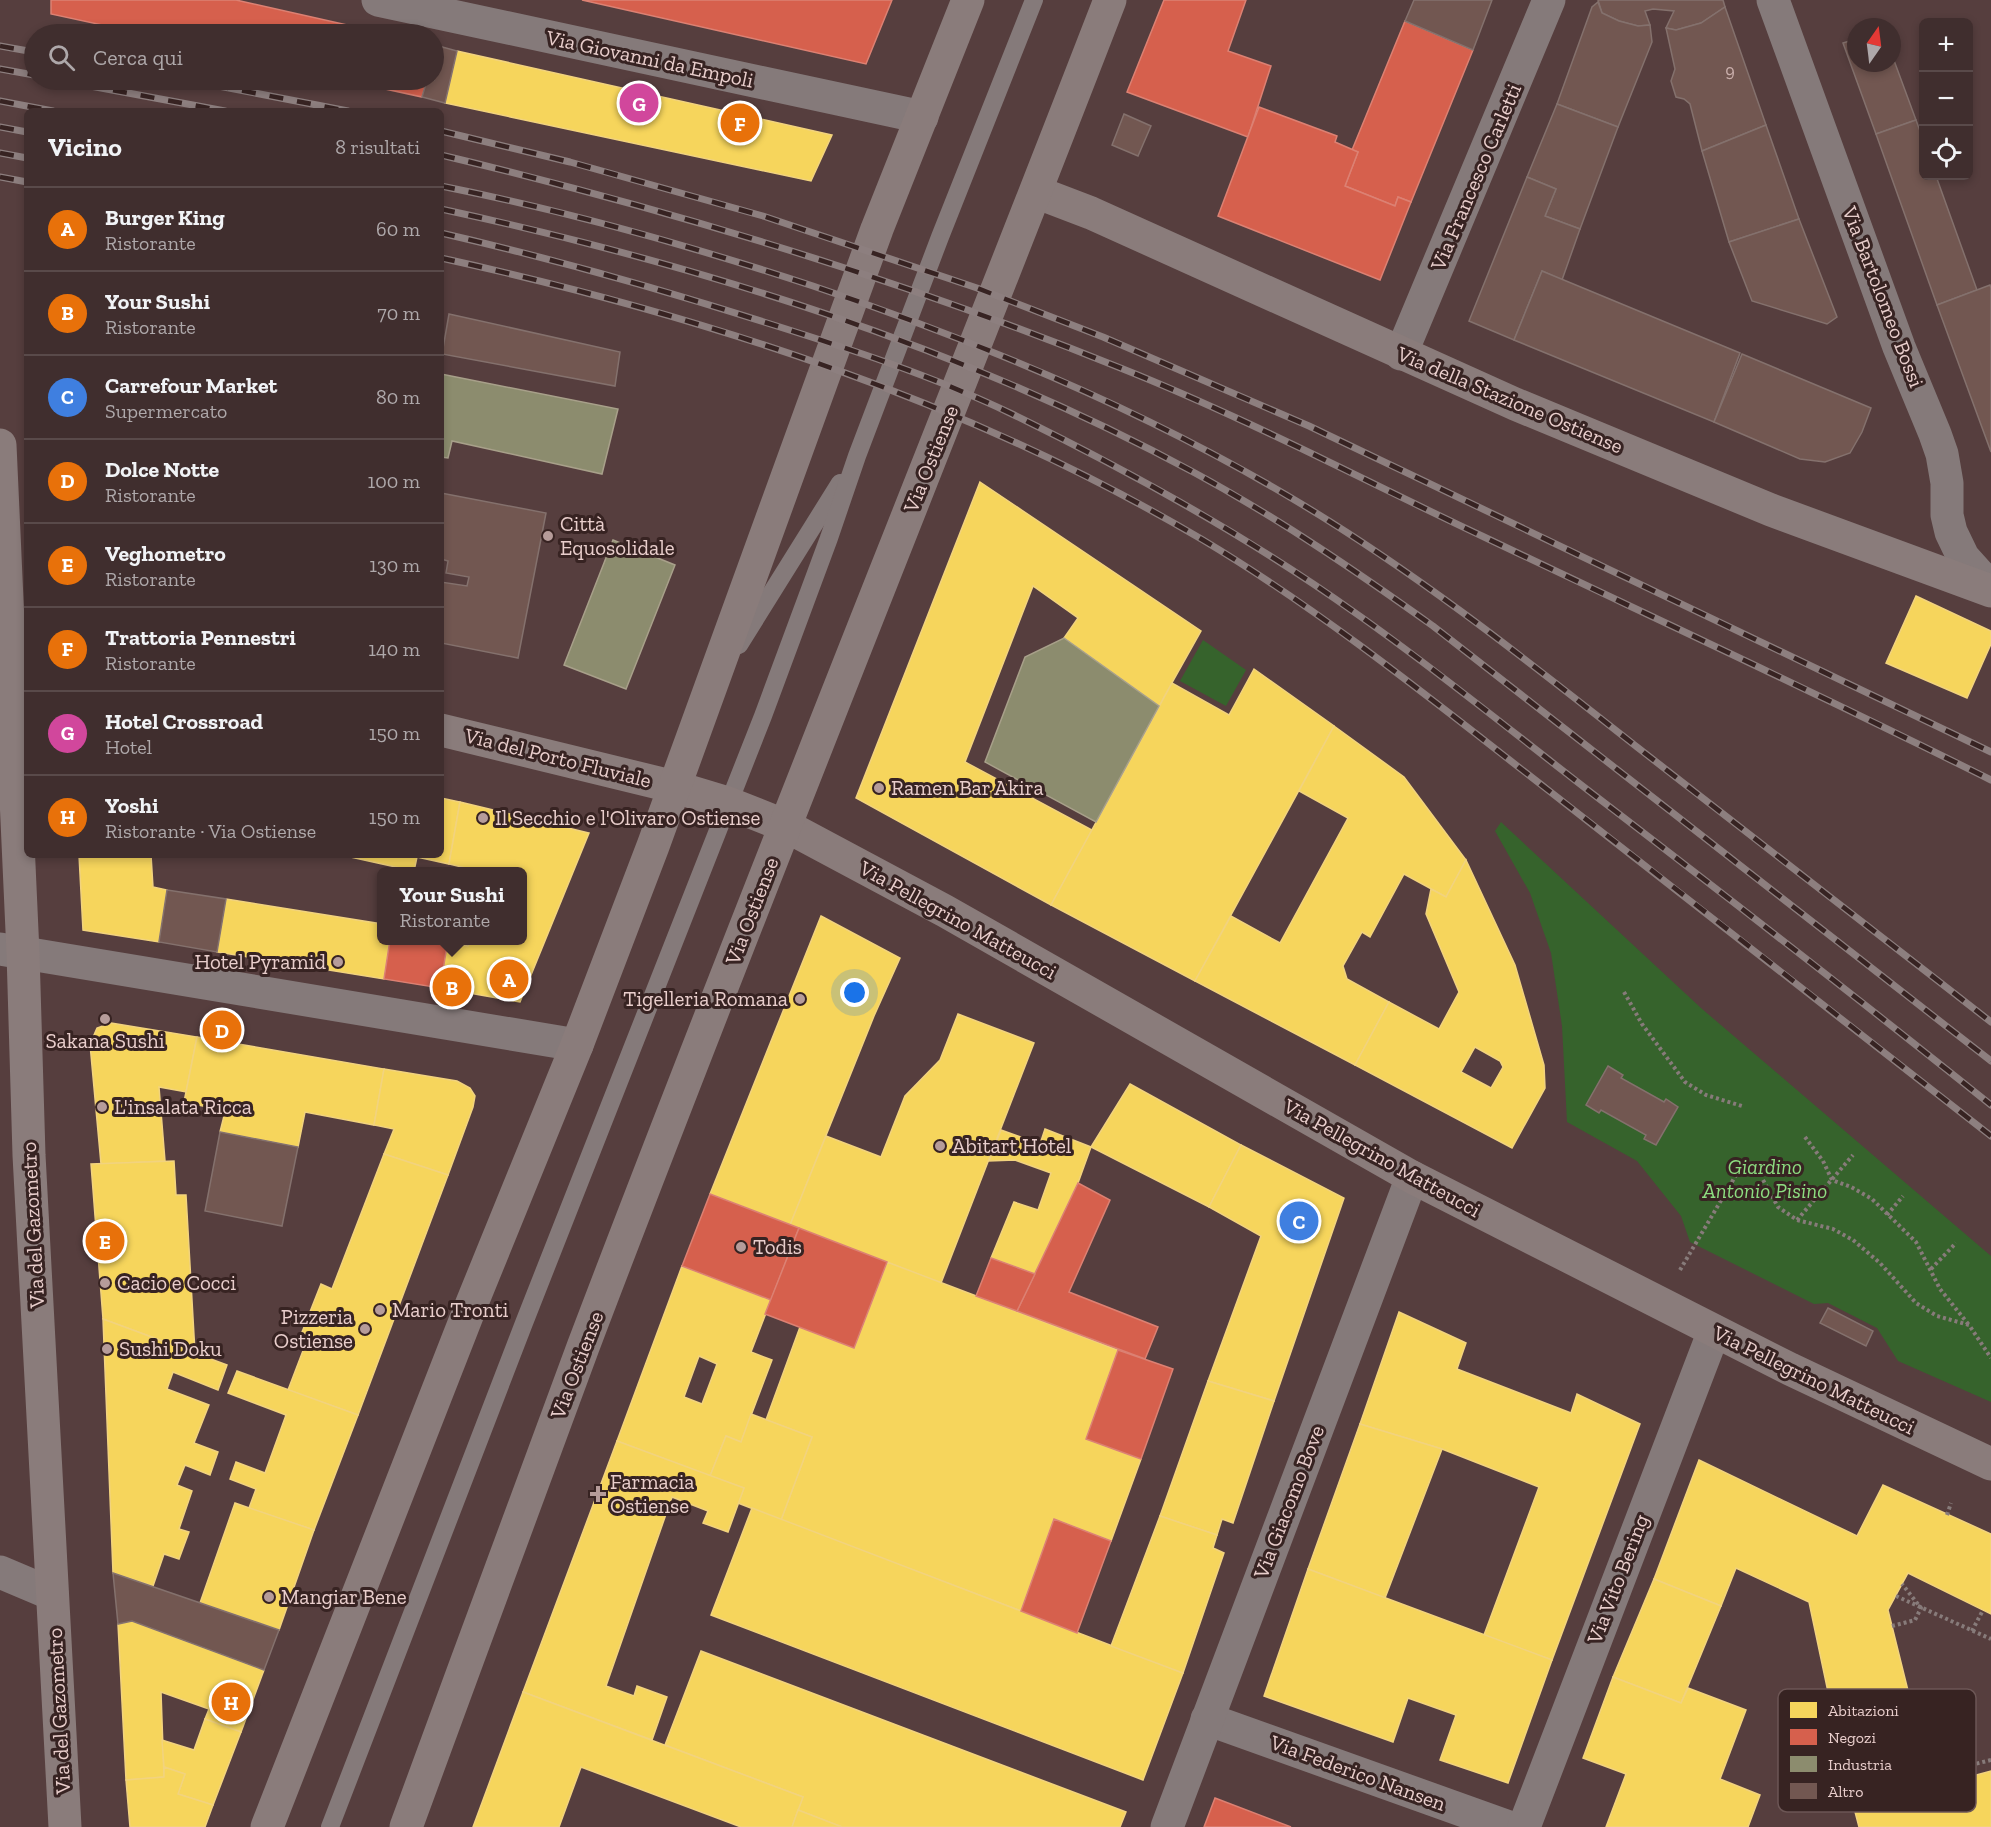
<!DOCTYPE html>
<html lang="it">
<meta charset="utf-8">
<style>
:root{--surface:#402e2e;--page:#4b3a3a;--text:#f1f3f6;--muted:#aea8aa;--line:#594a4a;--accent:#b69c9a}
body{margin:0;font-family:"Zilla Slab",serif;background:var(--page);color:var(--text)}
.controls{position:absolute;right:18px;top:18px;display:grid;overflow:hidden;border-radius:9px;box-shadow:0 3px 9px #0003}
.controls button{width:54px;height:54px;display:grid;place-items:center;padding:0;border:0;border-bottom:2px solid var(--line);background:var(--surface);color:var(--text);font:30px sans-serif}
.compass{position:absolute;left:1847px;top:18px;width:54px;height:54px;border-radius:50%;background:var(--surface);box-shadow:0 3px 9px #0003;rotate:14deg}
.you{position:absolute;left:855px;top:993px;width:21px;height:21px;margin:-15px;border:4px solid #fff;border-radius:50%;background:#1a73e8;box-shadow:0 0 0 9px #1a73e833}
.badge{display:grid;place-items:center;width:39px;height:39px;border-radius:50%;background:var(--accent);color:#fff;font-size:20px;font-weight:700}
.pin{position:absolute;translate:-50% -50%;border:3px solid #fff;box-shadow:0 2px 6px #0006}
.popup{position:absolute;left:377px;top:867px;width:150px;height:78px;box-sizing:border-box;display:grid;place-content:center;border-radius:9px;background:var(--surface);filter:drop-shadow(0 2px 4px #0005);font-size:20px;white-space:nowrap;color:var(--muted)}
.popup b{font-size:22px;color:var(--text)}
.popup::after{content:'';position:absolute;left:50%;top:100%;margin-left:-12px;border:12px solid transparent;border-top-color:var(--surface)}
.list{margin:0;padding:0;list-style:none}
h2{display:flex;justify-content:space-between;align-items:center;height:78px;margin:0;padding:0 24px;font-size:26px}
h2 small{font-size:20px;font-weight:400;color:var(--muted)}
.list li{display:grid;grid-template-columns:39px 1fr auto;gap:18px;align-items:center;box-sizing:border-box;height:84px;padding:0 24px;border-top:2px solid var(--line)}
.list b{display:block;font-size:22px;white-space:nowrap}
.list p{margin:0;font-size:20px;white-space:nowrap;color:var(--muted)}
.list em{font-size:20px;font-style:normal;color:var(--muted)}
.icon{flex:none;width:33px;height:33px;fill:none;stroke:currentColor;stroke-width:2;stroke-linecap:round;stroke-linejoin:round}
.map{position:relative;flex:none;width:1991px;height:1827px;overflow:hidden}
.search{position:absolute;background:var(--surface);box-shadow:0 3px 9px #0003;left:24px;top:24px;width:420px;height:66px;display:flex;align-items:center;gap:15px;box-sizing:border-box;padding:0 21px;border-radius:33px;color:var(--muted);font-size:22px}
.panel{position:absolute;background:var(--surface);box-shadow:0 3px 9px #0003;left:24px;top:108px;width:420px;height:750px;border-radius:9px}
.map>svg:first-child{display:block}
.green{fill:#36632c}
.homes{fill:#f6d55c;stroke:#f2d37e;stroke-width:1.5;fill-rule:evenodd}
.shops{fill:#d6604d;stroke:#dc8173;stroke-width:1.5}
.industry{fill:#8c8c6e;stroke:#a8a08a;stroke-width:1.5}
.building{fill:#725751;stroke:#84716d;stroke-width:1.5}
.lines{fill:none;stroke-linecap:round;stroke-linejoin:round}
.path{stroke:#877b7a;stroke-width:4;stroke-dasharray:3 3;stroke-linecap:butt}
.lane{stroke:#857a7a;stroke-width:18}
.street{stroke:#857a7a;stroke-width:33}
.secondary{stroke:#8a7c7b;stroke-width:33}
.rail-casing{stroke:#8d7f7f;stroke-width:7}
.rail{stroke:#372322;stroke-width:4.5;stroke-dasharray:14;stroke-linecap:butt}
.poi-dot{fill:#b69c9a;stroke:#372322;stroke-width:2}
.labels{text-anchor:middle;stroke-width:6;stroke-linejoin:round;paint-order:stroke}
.number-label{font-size:18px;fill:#cbb0ad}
.street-label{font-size:21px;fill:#e9cecc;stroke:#372322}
.poi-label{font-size:21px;fill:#e9cecc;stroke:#372322;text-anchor:start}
.park-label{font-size:21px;font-style:italic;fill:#8ddd80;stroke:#372322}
.key{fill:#372322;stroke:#6c5655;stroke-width:1.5}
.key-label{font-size:16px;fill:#e9cecc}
</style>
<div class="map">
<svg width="1991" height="1827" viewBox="0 0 1991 1827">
<rect width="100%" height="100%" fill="#563e3e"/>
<!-- green -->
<g class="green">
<polygon points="1203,640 1246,670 1226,706 1180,681"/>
<polygon points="1501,822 1701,1008 1991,1256 1991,1402 1898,1361 1877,1328 1828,1303 1814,1304 1690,1242 1681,1216 1637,1161 1567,1122 1562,1026 1551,953 1530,893 1495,831"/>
</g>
<!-- homes -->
<g class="homes">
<polygon points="457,51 832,135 811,181 445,103"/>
<polygon points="980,482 1201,631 1159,706 1064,638 1078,618 1033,586 965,762 1092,830 1051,905 856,798"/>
<polygon points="1916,596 1991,631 1991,644 1967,698 1886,663"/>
<polygon points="1254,669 1334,726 1195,981 1051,905 1172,683 1229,715"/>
<polygon points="1334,726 1404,777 1466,860 1446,897 1404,874 1370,937 1362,932 1343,966 1347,979 1389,1002 1355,1065 1195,981 1231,916 1280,943 1348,818 1299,791"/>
<polygon points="441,798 460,802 449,864 417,857 414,871 350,857 350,855 441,855"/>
<polygon points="460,802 589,833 520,1002 440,988 447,943 468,946 470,940 522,940 522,872 482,872 449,864"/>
<polygon points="79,855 151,855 153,887 167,890 159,942 83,930"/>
<path d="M1466 860 1515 965 1544 1065 1545 1088 1512 1148 1355 1065 1389 1002 1439 1029 1459 992 1426 914 1431 889 1446 897ZM1475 1047 1500 1061 1503 1067 1491 1088 1461 1072Z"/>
<polygon points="226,899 382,924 382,940 390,940 384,979 217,952"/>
<polygon points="821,916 900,958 874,1016 790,1225 710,1194"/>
<polygon points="958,1014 1034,1043 941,1283 790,1225 826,1136 881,1157 905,1096 940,1060"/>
<polygon points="111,1023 197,1037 186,1092 159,1087 165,1161 101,1164 90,1044 97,1028"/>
<polygon points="197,1037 384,1069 374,1125 305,1112 298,1147 220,1132 224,1116 211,1114 212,1108 184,1102"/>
<polygon points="384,1069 457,1081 470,1088 475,1096 473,1107 448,1175 384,1154 394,1129 374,1125"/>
<polygon points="1130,1084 1241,1145 1209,1207 1091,1147"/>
<polygon points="1045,1129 1091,1147 1078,1183 1035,1274 991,1258 1014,1202 1038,1210 1051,1173 1015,1160 989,1161 1001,1130 1040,1144"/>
<polygon points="1241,1145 1344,1198 1274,1401 1208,1381 1261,1236 1209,1207"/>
<polygon points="384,1154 448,1175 358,1415 288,1390 309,1335 302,1332 321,1284 332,1289"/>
<polygon points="174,1161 176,1195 186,1195 195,1353 103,1319 91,1164"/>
<polygon points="887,1262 1118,1350 1086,1439 1141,1459 1111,1541 1054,1519 1021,1611 781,1520 812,1437 766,1420 800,1327 854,1348"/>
<path d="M682 1266 771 1300 751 1352 772 1360 741 1442 726 1436 710 1476 617 1441ZM699 1356 717 1364 702 1404 684 1397Z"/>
<polygon points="1399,1312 1466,1343 1457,1369 1571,1413 1577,1394 1640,1424 1552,1660 1484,1635 1539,1487 1442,1449 1360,1424"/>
<polygon points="103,1319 227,1365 218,1390 173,1372 167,1389 209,1405 194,1443 218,1452 210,1475 185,1465 177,1485 192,1491 179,1529 189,1532 179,1559 164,1554 153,1586 113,1573"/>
<polygon points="237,1371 358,1415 314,1530 249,1508 256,1489 230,1479 236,1462 265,1473 286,1415 228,1393"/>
<polygon points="1208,1381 1274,1401 1233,1523 1222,1519 1217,1535 1160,1516"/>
<polygon points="751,1414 812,1437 781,1520 738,1503 744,1488 710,1476 726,1436 741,1442"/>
<polygon points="1360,1424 1442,1449 1385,1598 1308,1569"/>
<polygon points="617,1441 744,1488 728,1532 703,1523 708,1511 672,1497 606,1686 634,1696 637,1686 667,1697 652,1740 523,1692"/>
<polygon points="1699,1460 1857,1536 1883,1485 1991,1534 1991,1614 1908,1573 1888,1610 1920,1739 1842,1758 1809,1602 1736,1568 1721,1606 1654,1579"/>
<polygon points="235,1503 314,1530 279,1630 200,1603"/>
<polygon points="752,1508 1183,1673 1143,1780 711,1615"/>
<polygon points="1160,1516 1217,1535 1213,1548 1224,1553 1183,1673 1111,1646"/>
<polygon points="1308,1569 1552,1660 1508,1783 1440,1760 1456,1715 1408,1698 1393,1742 1264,1696"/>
<polygon points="1654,1579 1721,1606 1681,1703 1613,1677"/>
<polygon points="132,1621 264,1670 241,1732 205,1719 209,1709 161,1692 164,1777 126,1780 118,1624"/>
<polygon points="701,1651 1126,1812 1120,1827 842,1827 798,1810 803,1797 665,1745"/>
<polygon points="1613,1677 1681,1703 1688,1688 1746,1710 1720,1779 1760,1795 1748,1827 1606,1827 1626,1774 1583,1758"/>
<polygon points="523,1692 803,1797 792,1827 741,1827 581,1767 559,1827 473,1827"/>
<polygon points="205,1719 241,1732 213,1805 178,1794 185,1774 164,1767 162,1740 194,1750"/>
<polygon points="164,1767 185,1774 178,1794 213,1805 205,1827 130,1827 126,1780 164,1777"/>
<polygon points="1991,1771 1991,1827 1859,1827 1854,1808"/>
<polygon points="798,1810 842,1827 792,1827"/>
</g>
<!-- shops -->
<g class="shops">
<polygon points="51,0 236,0 387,34 144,34 51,14"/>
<polygon points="582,0 892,0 866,64"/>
<polygon points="1164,0 1246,0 1228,51 1271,66 1248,137 1127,92"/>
<polygon points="1405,21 1473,50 1411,202 1398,197 1395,206 1345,186 1358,152 1352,150"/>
<polygon points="344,80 427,80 422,97"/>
<polygon points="1259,107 1337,136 1335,142 1358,152 1345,186 1395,206 1398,197 1411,202 1380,280 1218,216"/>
<polygon points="390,940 448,940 440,988 384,979"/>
<polygon points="1078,1183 1110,1200 1069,1292 1158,1327 1145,1359 1017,1311"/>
<polygon points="710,1194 799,1228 771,1300 682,1266"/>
<polygon points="799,1228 887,1262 854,1348 765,1314"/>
<polygon points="991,1258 1035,1274 1017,1311 976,1296"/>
<polygon points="1118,1350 1173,1369 1141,1459 1086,1439"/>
<polygon points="1054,1519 1111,1541 1077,1633 1021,1611"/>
<polygon points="1215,1798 1291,1827 1204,1827"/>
</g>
<!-- industry -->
<g class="industry">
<polygon points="441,374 618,409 602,474 452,441 448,458 441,457"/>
<polygon points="613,540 675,565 626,689 564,665"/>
<polygon points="1064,638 1159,706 1096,822 985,762 1025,657"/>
</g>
<!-- building -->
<g class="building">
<polygon points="1414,0 1492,0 1473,50 1405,21"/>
<polygon points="1598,0 1723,0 1725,7 1701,23 1676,30 1666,28 1674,11 1653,9 1645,11 1650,25 1638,26 1619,21 1602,13"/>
<polygon points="1598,2 1602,13 1619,21 1638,26 1650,25 1652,42 1618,127 1557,104 1592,7"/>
<polygon points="1725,7 1766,125 1702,151 1690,104 1684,99 1676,97 1671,81 1675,69 1666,28 1676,30 1701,23"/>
<polygon points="1856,39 1856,63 1892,63 1892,55 1916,120 1876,134 1843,43"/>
<polygon points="435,45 457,51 445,103 422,97 427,80 434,80"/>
<polygon points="1557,104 1618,127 1580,229 1545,216 1556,189 1527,177"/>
<polygon points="1124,114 1151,126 1138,156 1112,145"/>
<polygon points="1916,120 1924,142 1924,176 1936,176 1977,290 1937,305 1876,134"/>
<polygon points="1766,125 1799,219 1729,242 1702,151"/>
<polygon points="1527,177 1556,189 1545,216 1580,229 1562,280 1542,271 1514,340 1469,321"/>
<polygon points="1799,219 1837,317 1827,324 1752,301 1729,242"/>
<polygon points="1542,271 1740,353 1714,422 1514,340"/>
<polygon points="1990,285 1991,288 1991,452 1937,305"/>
<polygon points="449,314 620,352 615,386 442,354"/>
<polygon points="1742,354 1871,408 1862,432 1850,453 1825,462 1800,459 1714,422"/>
<polygon points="441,493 546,513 518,658 441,643 441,582 467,586 469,577 446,573 448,561 441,559"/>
<polygon points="167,890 226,899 217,952 159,942"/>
<polygon points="1608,1066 1623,1075 1621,1078 1664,1102 1666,1099 1678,1107 1656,1145 1644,1139 1646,1135 1601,1110 1599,1113 1586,1105"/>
<polygon points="220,1132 298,1147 282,1226 205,1211"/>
<polygon points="1828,1308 1873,1331 1866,1346 1820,1323"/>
<polygon points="113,1573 279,1630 264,1670 132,1621 118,1624"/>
</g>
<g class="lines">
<!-- path -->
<g class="path">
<polyline points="1624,992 1642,1024 1685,1082 1706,1095 1742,1106"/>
<polyline points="1805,1137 1823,1161 1832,1180 1851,1187 1872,1199 1916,1242 1940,1289 1969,1325"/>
<polyline points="1763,1180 1778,1207 1797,1220 1833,1229 1853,1240 1880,1263 1916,1303 1937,1316 1969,1325 1991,1358"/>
<polyline points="1887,1215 1903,1196"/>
<polyline points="1797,1220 1853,1155"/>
<polyline points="1931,1269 1956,1243"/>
<polyline points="1680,1270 1739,1170"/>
<polyline points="1947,1515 1951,1503"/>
<polyline points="1896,1596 1991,1639"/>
<polyline points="1892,1626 1915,1620 1921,1608 1902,1584"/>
<polyline points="1972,1631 1983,1610"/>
<polyline points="1959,1768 1991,1760"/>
</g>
<!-- lane -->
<g class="lane">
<polyline points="739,645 840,483"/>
<polyline points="1813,1782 1934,1751"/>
<polyline points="330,1827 524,1323 763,716 829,538 857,456 940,237 1034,0"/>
</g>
<!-- street -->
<g class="street">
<polyline points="378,0 922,117"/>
<polyline points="1773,0 1899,347 1935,434 1942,454 1947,483 1947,515 1951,532 1963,557 1991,588"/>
<polyline points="1401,354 1549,0"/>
<polyline points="0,949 577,1045"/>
<polyline points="0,1572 52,1594"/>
<polyline points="1207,1719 1509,1827"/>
<polyline points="1167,1827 1412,1177"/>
<polyline points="1524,1827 1714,1331"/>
</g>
<!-- secondary -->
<g class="secondary">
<polyline points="1036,192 1091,213 1515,404 1771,510 1991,591"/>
<polyline points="0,445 23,953 29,1155 65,1827"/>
<polyline points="441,730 675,787 728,803 786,826 945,911 1412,1177 1790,1369 1991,1464"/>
<polyline points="267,1827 472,1303 577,1045 653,846 877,229 968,0"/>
<path d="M406 1827C465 1667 523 1507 583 1347 754 896 936 450 1110 0"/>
</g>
<!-- rail casing -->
<g class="rail-casing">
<g id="rail">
<polyline points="0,46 34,52"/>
<polyline points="0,69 34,75"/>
<polyline points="58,80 225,111"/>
<polyline points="187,80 348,111"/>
<polyline points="0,101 53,111"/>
<polyline points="0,127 27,132"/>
<polyline points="441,131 570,162 763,216 977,288 1103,337 1309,426 1991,752"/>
<polyline points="0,153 27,158"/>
<path d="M441 155C673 210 902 280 1123 369 1246 418 1363 480 1482 536 1652 617 1823 696 1991 780"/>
<polyline points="0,177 27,182"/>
<path d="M441 186C567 211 691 246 813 286 977 341 1139 408 1288 496 1412 569 1524 658 1637 747 1755 839 1873 930 1991 1022"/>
<path d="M441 209C701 265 960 346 1195 473 1278 518 1356 571 1433 626L1991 1061"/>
<path d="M441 233C550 258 657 288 764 322 847 348 931 375 1010 413 1129 471 1246 535 1354 612 1440 672 1522 740 1606 804 1735 903 1864 1003 1991 1105"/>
<path d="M441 258C706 316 968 401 1203 540 1325 613 1436 703 1548 790 1696 904 1843 1020 1991 1136"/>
</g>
</g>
<!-- rail -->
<use href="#rail" class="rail"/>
</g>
<!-- markers -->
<g class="poi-dot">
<circle cx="548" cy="536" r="6"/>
<circle cx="879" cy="788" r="6"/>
<circle cx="483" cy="818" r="6"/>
<circle cx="338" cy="962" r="6"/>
<circle cx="800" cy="999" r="6"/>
<circle cx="105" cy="1019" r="6"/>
<circle cx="102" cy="1107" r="6"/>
<circle cx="940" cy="1146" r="6"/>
<circle cx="741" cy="1247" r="6"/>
<circle cx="105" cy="1283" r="6"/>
<circle cx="380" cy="1310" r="6"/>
<circle cx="365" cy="1329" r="6"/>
<circle cx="107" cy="1349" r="6"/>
<path d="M595 1485h6v6h6v6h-6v6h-6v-6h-6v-6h6z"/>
<circle cx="269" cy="1597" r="6"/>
</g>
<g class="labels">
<!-- number labels -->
<g class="number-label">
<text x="1730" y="77">9</text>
</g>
<!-- street labels -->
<g class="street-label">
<text transform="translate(650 59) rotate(12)" y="7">Via Giovanni da Empoli</text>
<text transform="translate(1476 177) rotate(-67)" y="7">Via Francesco Carletti</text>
<text transform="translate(1883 297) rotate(69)" y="7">Via Bartolomeo Bossi</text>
<text transform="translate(1510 400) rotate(23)" y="7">Via della Stazione Ostiense</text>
<text transform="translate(931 459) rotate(-68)" y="7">Via Ostiense</text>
<text transform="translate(558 758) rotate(14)" y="7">Via del Porto Fluviale</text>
<text transform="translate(752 911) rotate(-69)" y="7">Via Ostiense</text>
<text transform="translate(958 920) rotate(29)" y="7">Via Pellegrino Matteucci</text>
<text transform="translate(1382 1158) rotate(29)" y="7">Via Pellegrino Matteucci</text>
<text transform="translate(33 1225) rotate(-93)" y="7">Via del Gazometro</text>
<text transform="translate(577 1365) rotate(-69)" y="7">Via Ostiense</text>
<text transform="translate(1814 1380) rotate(26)" y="7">Via Pellegrino Matteucci</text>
<text transform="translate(1289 1502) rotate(-69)" y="7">Via Giacomo Bove</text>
<text transform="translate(1618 1579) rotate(-69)" y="7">Via Vito Bering</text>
<text transform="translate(59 1711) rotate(-93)" y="7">Via del Gazometro</text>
<text transform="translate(1358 1773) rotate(20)" y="7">Via Federico Nansen</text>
</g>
<!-- poi labels -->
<g class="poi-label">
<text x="560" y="531">Città<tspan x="560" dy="24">Equosolidale</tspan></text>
<text x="891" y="795">Ramen Bar Akira</text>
<text x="495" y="825">Il Secchio e l'Olivaro Ostiense</text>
<text x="326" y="969" text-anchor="end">Hotel Pyramid</text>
<text x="788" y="1006" text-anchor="end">Tigelleria Romana</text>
<text x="105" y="1048" text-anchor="middle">Sakana Sushi</text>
<text x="114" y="1114">L'insalata Ricca</text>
<text x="952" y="1153">Abitart Hotel</text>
<text x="753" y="1254">Todis</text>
<text x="117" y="1290">Cacio e Cocci</text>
<text x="392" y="1317">Mario Tronti</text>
<text x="353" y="1324" text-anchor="end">Pizzeria<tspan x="353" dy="24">Ostiense</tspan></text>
<text x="119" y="1356">Sushi Doku</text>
<text x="610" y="1489">Farmacia<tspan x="610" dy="24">Ostiense</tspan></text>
<text x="281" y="1604">Mangiar Bene</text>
</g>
<!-- park labels -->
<g class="park-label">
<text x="1765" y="1174">Giardino<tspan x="1765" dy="24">Antonio Pisino</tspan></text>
</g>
</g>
<!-- legend -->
<rect x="1778" y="1689" width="198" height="123" rx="9" class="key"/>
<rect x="1790" y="1702" width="27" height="16" fill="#f6d55c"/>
<rect x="1790" y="1729" width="27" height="16" fill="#d6604d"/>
<rect x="1790" y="1756" width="27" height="16" fill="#8c8c6e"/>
<rect x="1790" y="1783" width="27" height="16" fill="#725751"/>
<g class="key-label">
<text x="1828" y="1716">Abitazioni</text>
<text x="1828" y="1743">Negozi</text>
<text x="1828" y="1770">Industria</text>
<text x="1828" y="1797">Altro</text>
</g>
</svg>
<div class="controls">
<button>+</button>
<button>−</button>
<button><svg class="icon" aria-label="locate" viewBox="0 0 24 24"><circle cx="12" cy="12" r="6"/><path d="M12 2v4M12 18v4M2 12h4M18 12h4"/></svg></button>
</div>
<svg class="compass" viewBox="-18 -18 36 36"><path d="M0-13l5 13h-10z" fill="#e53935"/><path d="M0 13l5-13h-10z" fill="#aea8aa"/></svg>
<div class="you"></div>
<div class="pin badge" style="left:509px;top:979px;background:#e8710a">A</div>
<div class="pin badge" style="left:452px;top:987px;background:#e8710a">B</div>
<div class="popup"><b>Your Sushi</b>Ristorante</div>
<div class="pin badge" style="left:1299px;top:1221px;background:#3f7fe0">C</div>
<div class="pin badge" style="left:222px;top:1030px;background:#e8710a">D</div>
<div class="pin badge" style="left:105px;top:1241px;background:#e8710a">E</div>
<div class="pin badge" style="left:740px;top:123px;background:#e8710a">F</div>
<div class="pin badge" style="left:639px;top:103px;background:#d1479c">G</div>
<div class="pin badge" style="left:231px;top:1702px;background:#e8710a">H</div>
<div class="search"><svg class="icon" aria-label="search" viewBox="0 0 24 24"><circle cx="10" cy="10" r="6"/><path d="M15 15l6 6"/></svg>Cerca qui</div>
<section class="panel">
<h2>Vicino<small>8 risultati</small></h2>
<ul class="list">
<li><span class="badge" style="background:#e8710a">A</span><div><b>Burger King</b><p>Ristorante</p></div><em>60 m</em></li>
<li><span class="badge" style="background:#e8710a">B</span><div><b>Your Sushi</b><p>Ristorante</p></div><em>70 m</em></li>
<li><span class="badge" style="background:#3f7fe0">C</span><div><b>Carrefour Market</b><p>Supermercato</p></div><em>80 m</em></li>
<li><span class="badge" style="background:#e8710a">D</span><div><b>Dolce Notte</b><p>Ristorante</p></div><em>100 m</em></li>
<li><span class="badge" style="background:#e8710a">E</span><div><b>Veghometro</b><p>Ristorante</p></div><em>130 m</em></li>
<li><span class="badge" style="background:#e8710a">F</span><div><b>Trattoria Pennestri</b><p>Ristorante</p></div><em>140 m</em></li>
<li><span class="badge" style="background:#d1479c">G</span><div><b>Hotel Crossroad</b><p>Hotel</p></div><em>150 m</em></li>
<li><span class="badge" style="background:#e8710a">H</span><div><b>Yoshi</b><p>Ristorante · Via Ostiense</p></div><em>150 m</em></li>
</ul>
</section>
</div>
